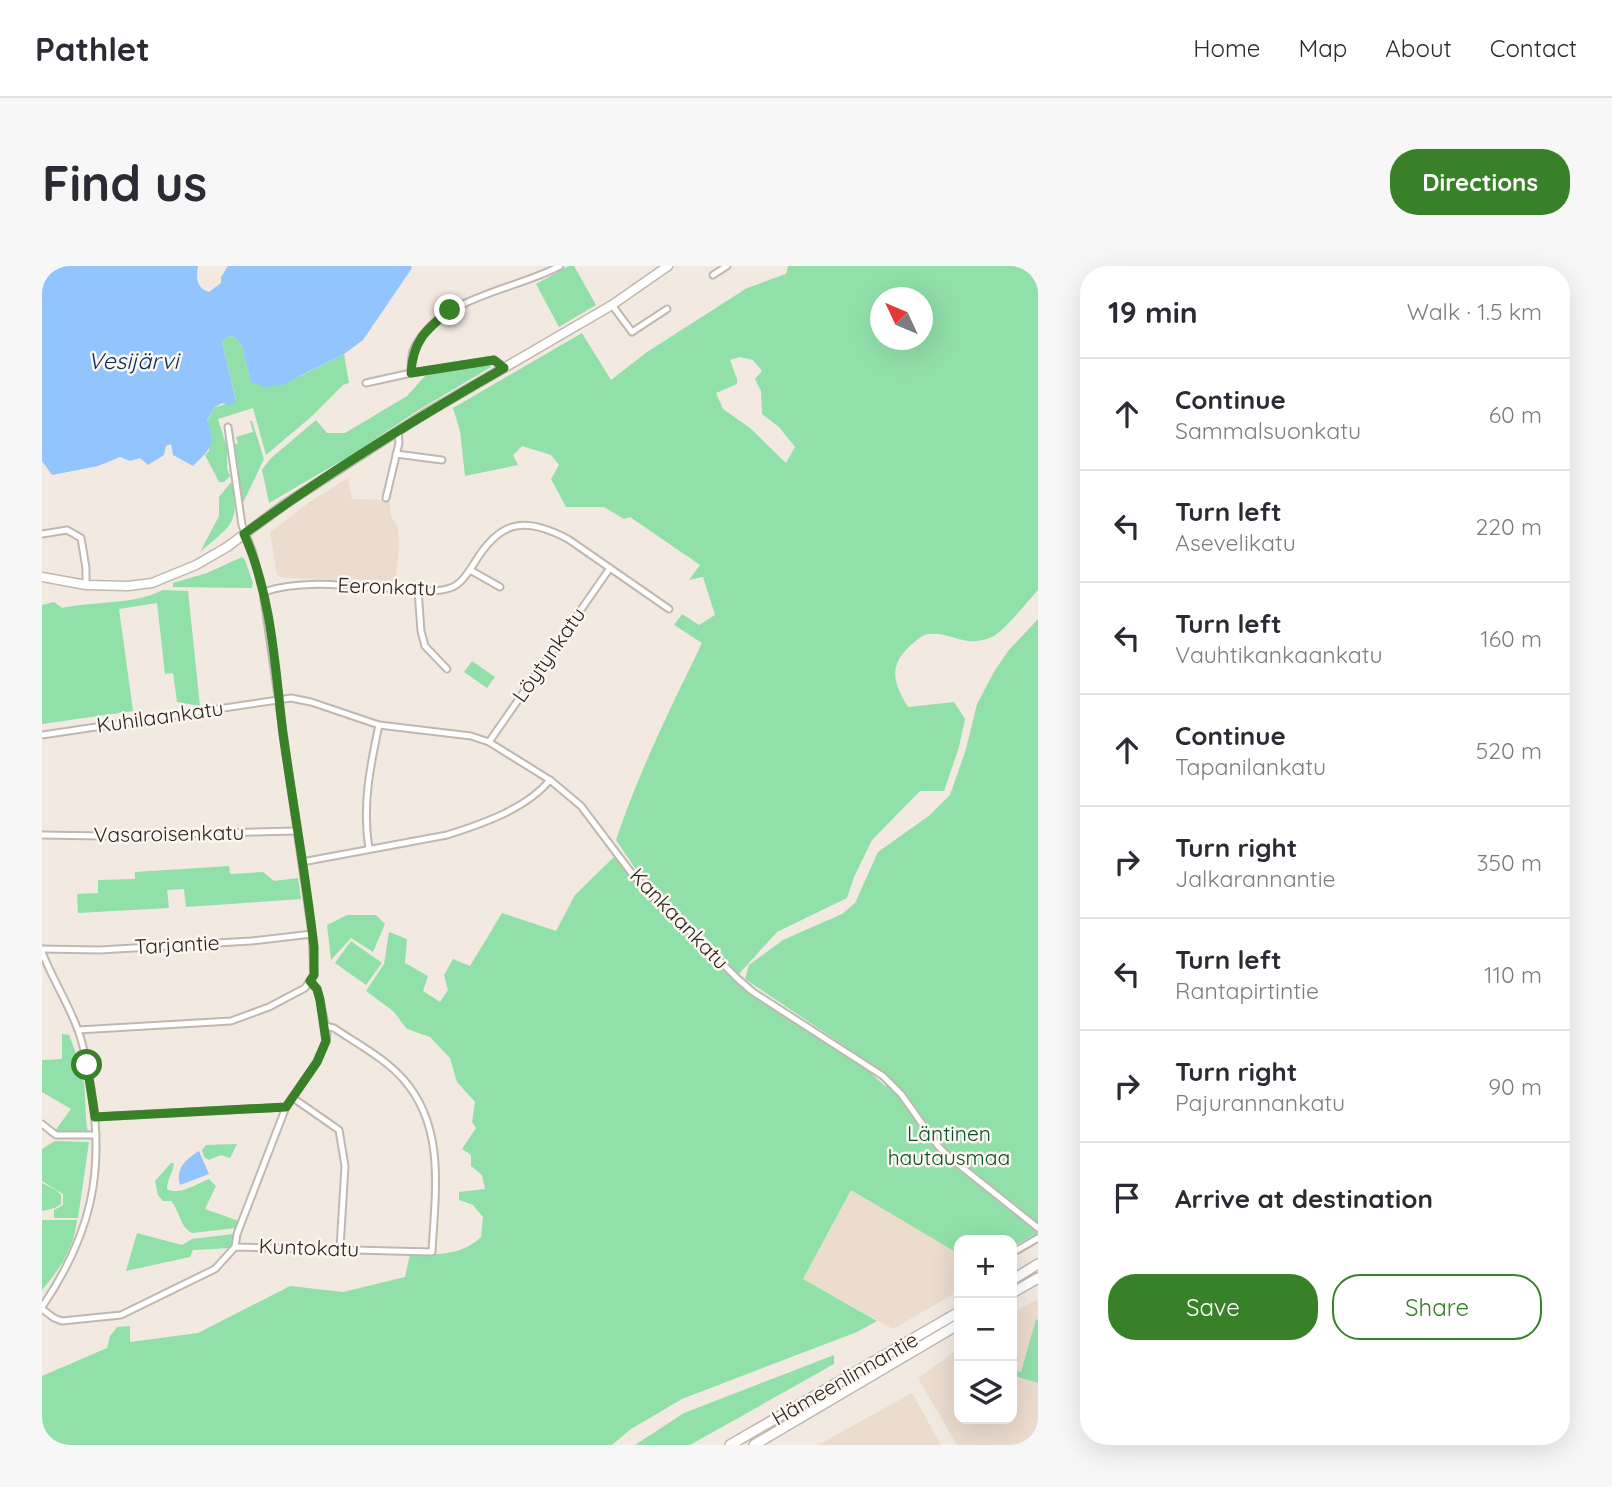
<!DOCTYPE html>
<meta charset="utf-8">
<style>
:root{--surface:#fff;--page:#f7f7f7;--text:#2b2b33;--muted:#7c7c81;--line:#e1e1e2;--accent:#388128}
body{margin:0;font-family:Quicksand,sans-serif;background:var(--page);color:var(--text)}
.controls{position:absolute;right:21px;bottom:21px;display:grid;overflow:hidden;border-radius:14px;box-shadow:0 7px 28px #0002}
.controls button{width:63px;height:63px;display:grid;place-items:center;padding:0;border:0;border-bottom:2px solid var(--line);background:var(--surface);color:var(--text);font:35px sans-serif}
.compass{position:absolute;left:828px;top:21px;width:63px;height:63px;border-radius:50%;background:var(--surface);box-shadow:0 7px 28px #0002;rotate:314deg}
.stop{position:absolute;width:21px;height:21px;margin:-16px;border:5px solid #388128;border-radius:50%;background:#fff}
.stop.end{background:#388128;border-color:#fff;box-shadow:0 2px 7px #0008}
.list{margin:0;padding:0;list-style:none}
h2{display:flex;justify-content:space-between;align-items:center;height:91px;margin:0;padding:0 28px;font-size:30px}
h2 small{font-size:23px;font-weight:400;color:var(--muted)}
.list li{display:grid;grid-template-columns:46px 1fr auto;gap:21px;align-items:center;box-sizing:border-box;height:112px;padding:0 28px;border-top:2px solid var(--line)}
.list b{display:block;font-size:26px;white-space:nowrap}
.list p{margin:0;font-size:23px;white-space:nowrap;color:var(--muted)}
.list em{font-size:23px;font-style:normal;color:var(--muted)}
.actions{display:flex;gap:14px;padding:21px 28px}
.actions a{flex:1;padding:16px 0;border:2px solid var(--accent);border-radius:28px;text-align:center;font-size:24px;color:var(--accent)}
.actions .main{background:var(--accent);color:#fff}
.icon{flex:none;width:38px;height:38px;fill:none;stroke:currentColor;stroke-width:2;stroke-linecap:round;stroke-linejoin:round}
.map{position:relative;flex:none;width:996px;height:1179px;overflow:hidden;border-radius:28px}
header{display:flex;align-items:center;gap:42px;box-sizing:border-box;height:98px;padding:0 35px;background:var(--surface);border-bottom:2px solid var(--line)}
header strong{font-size:33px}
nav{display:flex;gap:38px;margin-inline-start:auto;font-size:24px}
.intro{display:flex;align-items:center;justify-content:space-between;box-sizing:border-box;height:168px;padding:0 42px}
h1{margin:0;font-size:49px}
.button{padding:18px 32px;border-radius:28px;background:var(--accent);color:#fff;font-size:24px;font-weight:700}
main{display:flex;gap:42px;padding:0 42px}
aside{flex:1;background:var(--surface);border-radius:28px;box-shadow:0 7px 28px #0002}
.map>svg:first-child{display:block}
.built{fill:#ebdcce}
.green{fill:#91e0aa;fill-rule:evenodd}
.water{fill:#92c4fe}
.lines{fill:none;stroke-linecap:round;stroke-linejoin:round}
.street-casing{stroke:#c0b7af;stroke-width:9}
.secondary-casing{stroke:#c0b7af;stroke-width:11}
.primary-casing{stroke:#c0b7af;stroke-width:12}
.street{stroke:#fff;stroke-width:5}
.secondary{stroke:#fff;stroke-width:8}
.primary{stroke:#fff;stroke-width:9}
.route{stroke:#388128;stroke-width:9}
.labels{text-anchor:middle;stroke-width:5;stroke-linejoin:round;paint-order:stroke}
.street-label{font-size:21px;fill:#2a2723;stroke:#fef6f0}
.park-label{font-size:21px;fill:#064f2a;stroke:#fef6f0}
.water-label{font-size:23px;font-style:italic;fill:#002e5a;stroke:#fef6f0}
</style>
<header>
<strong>Pathlet</strong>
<nav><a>Home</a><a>Map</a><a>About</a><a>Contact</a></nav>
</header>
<div class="intro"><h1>Find us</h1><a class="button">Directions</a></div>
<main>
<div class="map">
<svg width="996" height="1179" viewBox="0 0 996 1179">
<rect width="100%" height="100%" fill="#f2e9e0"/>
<!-- built -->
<g class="built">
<polygon points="306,212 310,233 347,234 349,250 356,262 357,278 354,310 346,316 242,312 235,309 228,266 269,235"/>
<polygon points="809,924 917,988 917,1025 851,1063 761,1013"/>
<polygon points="994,1034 996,1035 996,1179 915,1179 876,1112 907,1090 917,1080 917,1153 970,1153 970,1047"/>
<polygon points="870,1127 899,1179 776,1179"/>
</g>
<!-- green -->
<g class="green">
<polygon points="527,0 532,0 554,39 517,61 494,18"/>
<path d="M746 0H996V324C986 335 962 365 950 371 922 383 910 365 887 368 879 369 874 375 869 379 845 400 852 418 866 441L912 436 923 453 917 481 902 525H878L830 574 812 611 805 632 735 666 696 709 677 685 593 602 574 574C597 505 629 441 660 377L632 359 640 348 657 359 673 349 661 311 647 314 658 299 588 251 582 253 562 241H524L509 213 517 199 509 189 480 180 471 189 476 199 423 210 418 165 411 142 540 67 569 114 605 86 705 22 744 8ZM838 32H880V74H838ZM698 91 711 94 720 105 713 113 719 125 720 148 737 161 753 181 744 197 708 162 681 143 674 127 695 118V113L688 94Z"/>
<polygon points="191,70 200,80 209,116 259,110 302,88 307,117 301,119 269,151 224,189 211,142 176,153 185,181 185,202 188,210 182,216 177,216 163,189 167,185 168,164 165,156 172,142 194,134 180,76 184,71"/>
<polygon points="442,99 447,99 449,101 375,145 311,188 227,237 220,204 228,193 274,154 285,167 303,167 365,130 384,109"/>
<polygon points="208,155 210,155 222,193 200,239 191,179 196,177 194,171 211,166"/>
<path d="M190 215C198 259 189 259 158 286L177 250V231Z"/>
<polygon points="200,291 203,294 211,317 210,322 131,321 131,317 165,307"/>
<path d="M121 324 146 325 158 440 135 436 131 407 123 408 115 337 77 343 91 445 0 458V339L12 336 20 342C53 335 91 339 121 324Z"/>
<path d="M996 353V967L970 981V974H917V988L809 924 761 1013 835 1055 815 1066 640 1133 589 1163 570 1179H0V1110L65 1082 68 1070 75 1061 88 1060V1076L156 1067 248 1020 301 1026 363 1011 368 988C394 989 419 990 439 971L441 951 431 939 417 934V926L443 923 440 909 429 900V889L420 883 434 862 430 856 433 836 415 816 408 792 388 771 365 763 351 745 324 725 342 698 347 666 365 673 363 697 386 710 381 725 398 736 406 724 402 709 411 693 428 700 460 647 514 665 533 629 573 590 668 694 692 714 818 797 843 820 848 814 843 807 703 713 707 699 741 674 800 648 813 637 836 586 888 549 908 529 924 483 935 438 953 404 967 384Z"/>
<polygon points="430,395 453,411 445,422 422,406"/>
<polygon points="187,600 188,608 221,606 232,615 256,612 259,633 144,641 142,623 125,624 127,642 36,647 35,628 56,627 56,614 93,613 93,606"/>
<polygon points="305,649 334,649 343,658 331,686 309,672 289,694 285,659"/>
<polygon points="309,675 340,697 324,719 293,697"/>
<path d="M20 768 27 769C35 789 43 810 43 831 44 844 43 852 46 866L24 867 13 865 29 843 0 826V794L20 793Z"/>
<polygon points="13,875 47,876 36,952 12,952 12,944 21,939 21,928 0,915 0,883"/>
<polygon points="195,878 188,892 179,889 167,894 162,891 160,884 164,879"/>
<path d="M129 897H132C131 907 125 913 125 923 138 930 154 918 167 913L174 920 163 943 197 955 194 962 150 967C138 961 138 945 129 935H121L116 929 113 915Z"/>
<polygon points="0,917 14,924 19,929 19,938 13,942 0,945"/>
<path d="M0 954H35C32 982 18 1003 0 1024Z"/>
<polygon points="95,967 140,979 150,973 191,968 188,982 151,984 148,991 84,1005"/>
<polygon points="994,1053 996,1054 996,1117 970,1109 970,1104 979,1106"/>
<polygon points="792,1089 792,1098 648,1179 593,1179 642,1147"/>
</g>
<!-- water -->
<g class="water">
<path d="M0 0H156C154 11 154 22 167 26L179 17V11L186 0H369L370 2 321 74 302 88 240 119 223 121 209 116 200 80 191 70 184 71 180 76 194 135 188 139 180 137 172 142 165 155C175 180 167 184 151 200L131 189 129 178 124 180 122 189 106 199 98 192 88 195 78 191 56 200 10 209 0 195Z"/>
<path d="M157 885 167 908 138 919C133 903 144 893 157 885Z"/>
</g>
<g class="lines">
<!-- street casing -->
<g class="street-casing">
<g id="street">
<polyline points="671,9 685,0"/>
<polyline points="570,39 590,66 625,43"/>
<path d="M369 107C369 100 369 92 371 85 394 31 471 25 518 0"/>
<polyline points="324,117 369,107 452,94 462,101"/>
<polyline points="354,188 400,194"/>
<polyline points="344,232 357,177 356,165"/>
<polyline points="0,268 25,264 39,272 44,302 44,319"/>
<polyline points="428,304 458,321"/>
<polyline points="376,324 379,365 383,380 405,403"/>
<path d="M221 326C265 312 315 321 360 323 374 324 394 327 408 322 419 319 427 305 433 296 459 253 484 251 526 273L627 343"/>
<polyline points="0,469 249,432 269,436 337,459 429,470 447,476 508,514 539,540 591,609 697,714 711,726 841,810 859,828 896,880 906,890 996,962"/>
<polyline points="447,476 568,302"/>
<polyline points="0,569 59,570 254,565"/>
<path d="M327 583C320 540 328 501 337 459"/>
<path d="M260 596 405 569C440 558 484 543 508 514"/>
<polyline points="0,683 58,684 209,675 270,668"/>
<path d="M0 686C10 712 26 737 36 764 43 782 45 802 49 822 63 907 49 969 0 1041"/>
<polyline points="36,764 189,755 227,741 263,722 272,709 270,668 221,326 210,284 200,259 186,161"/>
<polyline points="251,832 297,864 303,900 298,982"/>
<polyline points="53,851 244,841"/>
<polyline points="0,858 14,869 54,869"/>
<polyline points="193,981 195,968 244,841 275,796 284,775 285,768 278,734 275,723 268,715"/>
<polyline points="970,987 996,972"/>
<path d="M0 1043 12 1052 20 1055 79 1049 173 1003 193 981 390 986C393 927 404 862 362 814 343 792 315 778 292 762L283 760"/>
</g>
</g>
<!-- secondary casing -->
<g class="secondary-casing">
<polyline id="secondary" points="0,311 44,319 86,320 110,317 154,299 185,281 243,238 381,149 570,39 626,0"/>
</g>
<!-- primary casing -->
<g class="primary-casing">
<g id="primary">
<polyline points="970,1014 996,998"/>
<polyline points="970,1027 996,1012"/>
<polyline points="688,1179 917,1046"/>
<polyline points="712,1179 917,1058"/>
</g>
</g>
<!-- street -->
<use href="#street" class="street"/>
<!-- secondary -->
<use href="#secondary" class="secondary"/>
<!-- primary -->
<use href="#primary" class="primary"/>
</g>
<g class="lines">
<!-- route -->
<path class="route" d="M45 799 53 851 244 841 275 796 284 775 278 734 275 723 268 715 272 709V681C264 610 251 539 241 468 233 402 230 330 202 268 285 207 373 153 462 102L452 94 369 107C371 74 384 64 408 44"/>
</g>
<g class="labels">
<!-- street labels -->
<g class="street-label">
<text transform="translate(345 321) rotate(2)" y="7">Eeronkatu</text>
<text transform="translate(507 389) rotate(-55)" y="7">Löytynkatu</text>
<text transform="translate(118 451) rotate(-8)" y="7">Kuhilaankatu</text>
<text transform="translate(127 568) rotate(-1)" y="7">Vasaroisenkatu</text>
<text transform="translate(637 653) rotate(46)" y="7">Kankaankatu</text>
<text transform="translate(135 679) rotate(-3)" y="7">Tarjantie</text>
<text transform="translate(267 982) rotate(2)" y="7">Kuntokatu</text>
<text transform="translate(803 1113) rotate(-30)" y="7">Hämeenlinnantie</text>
</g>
<!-- park labels -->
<g class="park-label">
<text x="907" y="875">Läntinen<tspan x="907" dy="24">hautausmaa</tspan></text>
</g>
<!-- water labels -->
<g class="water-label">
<text x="91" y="103">Vesijärvi</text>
</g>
</g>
</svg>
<div class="controls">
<button>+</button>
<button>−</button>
<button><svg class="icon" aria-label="layers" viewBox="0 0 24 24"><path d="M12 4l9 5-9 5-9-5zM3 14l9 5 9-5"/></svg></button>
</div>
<svg class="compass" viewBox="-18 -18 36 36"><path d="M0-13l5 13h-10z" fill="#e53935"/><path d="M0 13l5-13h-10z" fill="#7c7c81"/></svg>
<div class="stop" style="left:45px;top:799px"></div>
<div class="stop end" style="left:408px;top:44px"></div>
</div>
<aside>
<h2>19 min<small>Walk · 1.5 km</small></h2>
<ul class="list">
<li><svg class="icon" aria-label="ahead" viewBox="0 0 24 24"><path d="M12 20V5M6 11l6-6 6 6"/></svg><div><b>Continue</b><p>Sammalsuonkatu</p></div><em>60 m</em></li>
<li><svg class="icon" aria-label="left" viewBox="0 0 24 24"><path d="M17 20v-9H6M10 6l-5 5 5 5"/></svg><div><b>Turn left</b><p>Asevelikatu</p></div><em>220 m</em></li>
<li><svg class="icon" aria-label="left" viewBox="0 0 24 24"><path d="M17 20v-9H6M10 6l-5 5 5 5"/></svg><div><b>Turn left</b><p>Vauhtikankaankatu</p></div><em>160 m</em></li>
<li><svg class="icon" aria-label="ahead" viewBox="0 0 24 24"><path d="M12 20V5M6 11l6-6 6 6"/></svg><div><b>Continue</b><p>Tapanilankatu</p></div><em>520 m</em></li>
<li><svg class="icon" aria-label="right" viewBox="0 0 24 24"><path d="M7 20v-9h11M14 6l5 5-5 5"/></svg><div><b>Turn right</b><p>Jalkarannantie</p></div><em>350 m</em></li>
<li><svg class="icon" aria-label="left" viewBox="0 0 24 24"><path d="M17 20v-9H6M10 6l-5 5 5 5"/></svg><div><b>Turn left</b><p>Rantapirtintie</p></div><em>110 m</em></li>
<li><svg class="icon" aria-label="right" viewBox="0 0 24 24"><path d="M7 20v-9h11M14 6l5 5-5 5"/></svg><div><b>Turn right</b><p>Pajurannankatu</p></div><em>90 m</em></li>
<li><svg class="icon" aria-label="arrive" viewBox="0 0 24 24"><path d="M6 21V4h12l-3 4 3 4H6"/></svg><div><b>Arrive at destination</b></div></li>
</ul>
<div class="actions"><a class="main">Save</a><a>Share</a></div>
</aside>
</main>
